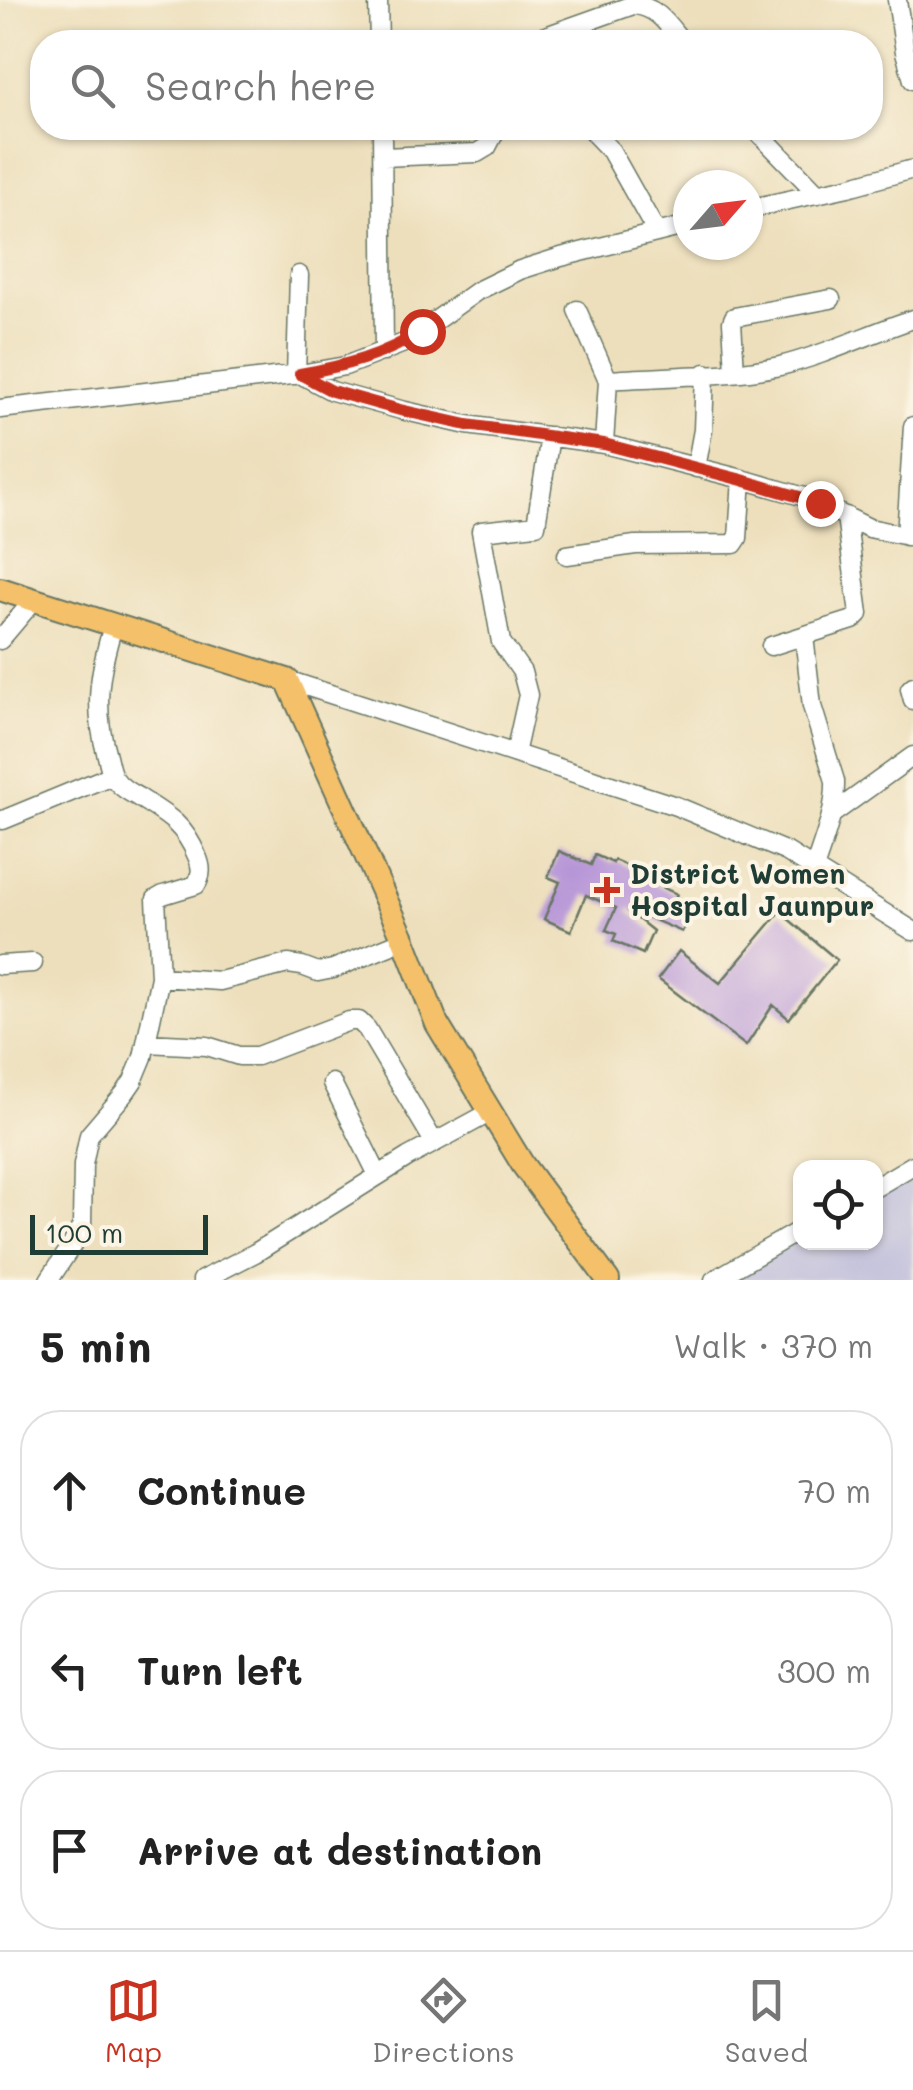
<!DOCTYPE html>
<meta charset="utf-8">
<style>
:root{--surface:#fff;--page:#f2f2f2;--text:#222;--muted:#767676;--line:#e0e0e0;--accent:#c8321e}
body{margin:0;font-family:Mali,sans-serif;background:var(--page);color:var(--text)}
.controls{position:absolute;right:30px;bottom:30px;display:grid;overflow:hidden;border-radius:20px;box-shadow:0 2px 8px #0004}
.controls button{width:90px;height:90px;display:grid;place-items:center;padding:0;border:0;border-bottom:2px solid var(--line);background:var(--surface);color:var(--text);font:50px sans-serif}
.compass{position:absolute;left:673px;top:170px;width:90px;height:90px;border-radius:50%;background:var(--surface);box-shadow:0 2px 8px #0004;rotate:62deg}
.scale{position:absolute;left:30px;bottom:25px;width:178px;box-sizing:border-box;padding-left:10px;border:5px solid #1f3d34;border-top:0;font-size:28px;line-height:35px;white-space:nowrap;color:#1f3d34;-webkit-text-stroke:8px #fcf5e5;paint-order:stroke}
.stop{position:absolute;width:30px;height:30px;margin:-22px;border:8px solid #c8321e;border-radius:50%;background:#fff}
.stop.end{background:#c8321e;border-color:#fff;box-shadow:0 2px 10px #0008}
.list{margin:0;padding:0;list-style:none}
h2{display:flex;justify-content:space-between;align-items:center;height:130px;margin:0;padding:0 40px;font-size:42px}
h2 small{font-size:32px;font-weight:400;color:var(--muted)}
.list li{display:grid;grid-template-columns:65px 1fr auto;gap:30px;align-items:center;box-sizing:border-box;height:160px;margin:0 20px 20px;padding:0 20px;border:2px solid var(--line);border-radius:40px}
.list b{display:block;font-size:38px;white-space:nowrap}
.list em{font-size:32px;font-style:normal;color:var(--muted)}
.icon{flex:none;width:55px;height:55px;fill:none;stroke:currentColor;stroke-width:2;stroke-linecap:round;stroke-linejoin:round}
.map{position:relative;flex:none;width:913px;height:1280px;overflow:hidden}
.search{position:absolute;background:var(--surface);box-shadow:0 2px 8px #0004;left:30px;right:30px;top:30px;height:110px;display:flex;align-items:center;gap:25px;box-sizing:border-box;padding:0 35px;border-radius:40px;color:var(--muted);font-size:38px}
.sheet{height:670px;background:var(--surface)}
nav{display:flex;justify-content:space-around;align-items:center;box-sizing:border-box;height:140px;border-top:2px solid var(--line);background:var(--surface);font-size:28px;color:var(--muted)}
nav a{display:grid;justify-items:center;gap:5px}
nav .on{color:var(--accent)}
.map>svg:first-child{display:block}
</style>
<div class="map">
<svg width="913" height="1280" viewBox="0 0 913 1280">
<rect width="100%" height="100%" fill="#fcf5e5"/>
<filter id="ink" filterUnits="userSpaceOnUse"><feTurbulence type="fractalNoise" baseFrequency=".01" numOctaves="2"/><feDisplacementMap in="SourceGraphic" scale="20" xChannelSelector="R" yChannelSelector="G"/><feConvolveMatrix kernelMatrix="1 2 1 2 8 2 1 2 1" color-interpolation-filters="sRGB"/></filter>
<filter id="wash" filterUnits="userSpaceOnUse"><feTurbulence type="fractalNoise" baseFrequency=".0048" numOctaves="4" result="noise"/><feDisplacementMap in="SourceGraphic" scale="40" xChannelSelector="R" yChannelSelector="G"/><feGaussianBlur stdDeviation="2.25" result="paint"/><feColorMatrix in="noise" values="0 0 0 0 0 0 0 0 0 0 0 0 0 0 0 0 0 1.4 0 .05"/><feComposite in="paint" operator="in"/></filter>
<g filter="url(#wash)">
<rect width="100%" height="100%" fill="#eddfbc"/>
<!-- industrial -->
<path fill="#c2c1dc" d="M 913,1173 L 913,1280 L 728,1280 L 800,1238 L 800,1242 L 876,1242 L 876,1195 Z"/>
<g id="blocks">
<!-- building -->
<path fill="#b694d7" d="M 559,851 L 591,865 L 595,855 L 613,863 L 614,860 L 646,874 L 644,879 L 677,894 L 669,911 L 688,920 L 682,932 L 629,909 L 628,911 L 653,931 L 643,954 L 613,941 L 616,934 L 606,930 L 616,908 L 586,895 L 571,931 L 544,919 L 560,882 L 548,877 Z
M 780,912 L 837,960 L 789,1019 L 773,1005 L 746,1046 L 658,979 L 679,951 L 720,983 Z"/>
</g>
</g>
<g filter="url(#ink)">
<use href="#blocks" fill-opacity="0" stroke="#677664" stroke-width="2.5"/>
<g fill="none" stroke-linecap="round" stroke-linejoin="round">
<defs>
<path id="minor" d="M 378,0 L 379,42
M 897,0 L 905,52 L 913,80
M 529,42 L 633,5 C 657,6 668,25 682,42
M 382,128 L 384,352
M 589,128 L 611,151 L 657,233
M 754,128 L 818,194
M 383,157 L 477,153 L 487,147 L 497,128
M 748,209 L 848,187 L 913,169
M 577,310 L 608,380 L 604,444
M 735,371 L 732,322 L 734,317 L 831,299
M 300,374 L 332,391 L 401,410 L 467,425 L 604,444 L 742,479 L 808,498 L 869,528 L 913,537
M 296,375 L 299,275
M 608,380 C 661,376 728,377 780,366 C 826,355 868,334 913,319
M 0,409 L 300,374 L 345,366 L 404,343 L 477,291 L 520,270 L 561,257 L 688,225
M 696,468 L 703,430 L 705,373
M 906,536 L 913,426
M 567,555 L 635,545 L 734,544 L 738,538 L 742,479
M 804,636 L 812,706 L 835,781 C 836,811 823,841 814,869
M 0,640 L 33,601
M 771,646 L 853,620 L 859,614 L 846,516
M 287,680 L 676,806 L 787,852 L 913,931
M 913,686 L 910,689 L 913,700
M 515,754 L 528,695 L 522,672 L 501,642 L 481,531 L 536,525 L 550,436
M 831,815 L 913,756
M 3,820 L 112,775
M 0,965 L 33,963
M 160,977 L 220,981 L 288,964 L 302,966 L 318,972 L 333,969 L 404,940
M 146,1043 L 207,1046 L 239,1056 L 257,1056 L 349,1021 L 359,1021 L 367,1029 L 434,1142
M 332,1083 L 378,1175
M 876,1187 L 913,1165
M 49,1280 L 72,1245 L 82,1225 L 83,1165 L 89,1135 L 124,1094 L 133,1081 L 143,1057 L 160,977 L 156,899 L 163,895 L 196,885 C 202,875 202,867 197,856 C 184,824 167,815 138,797 C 129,792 120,787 114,778 C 110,772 109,763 107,756 C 93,708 99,672 113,626
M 202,1280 L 255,1253 L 408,1157 L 491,1112
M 714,1280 L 800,1230"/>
<path id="major" d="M 0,589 L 287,680 L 404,940 L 437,1024 L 523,1165 L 608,1280"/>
</defs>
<!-- minor casing -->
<use href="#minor" stroke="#677664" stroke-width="21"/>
<!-- major casing -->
<use href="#major" stroke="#677664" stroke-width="26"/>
<!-- minor -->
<use href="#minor" stroke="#fff" stroke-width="18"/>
<!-- major -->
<use href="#major" stroke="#f4c16a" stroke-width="22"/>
</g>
</g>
<g fill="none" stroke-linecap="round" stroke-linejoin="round" filter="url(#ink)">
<!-- route -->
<path stroke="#c8321e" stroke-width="12" d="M 422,331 C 384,356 344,366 300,374 L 332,391 L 400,410 L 467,425 L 604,444 L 742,480 L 820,503"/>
</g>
<!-- markers -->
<path fill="#c8321e" stroke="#fcf5e5" stroke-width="4" d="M602 875h10v10h10v10h-10v10h-10v-10h-10v-10h10z"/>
<g text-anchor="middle" stroke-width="8" stroke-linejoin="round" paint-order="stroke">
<!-- poi labels -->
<g font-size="28" font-weight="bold" fill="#1f3d34" stroke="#fcf5e5" text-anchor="start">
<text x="630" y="884">District Women<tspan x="630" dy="32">Hospital Jaunpur</tspan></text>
</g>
</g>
</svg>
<div class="controls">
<button><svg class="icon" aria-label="locate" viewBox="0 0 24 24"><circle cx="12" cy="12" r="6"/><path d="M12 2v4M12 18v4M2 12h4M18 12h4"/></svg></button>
</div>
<svg class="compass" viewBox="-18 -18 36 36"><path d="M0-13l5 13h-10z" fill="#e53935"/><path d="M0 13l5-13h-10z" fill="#767676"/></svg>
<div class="scale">100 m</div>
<div class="stop" style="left:422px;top:331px"></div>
<div class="stop end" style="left:820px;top:503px"></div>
<div class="search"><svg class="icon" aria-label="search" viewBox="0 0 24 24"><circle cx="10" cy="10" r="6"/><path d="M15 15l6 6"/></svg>Search here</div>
</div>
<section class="sheet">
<h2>5 min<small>Walk · 370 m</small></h2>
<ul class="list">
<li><svg class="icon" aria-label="ahead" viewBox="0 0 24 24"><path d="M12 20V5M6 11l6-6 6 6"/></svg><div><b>Continue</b></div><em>70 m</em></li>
<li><svg class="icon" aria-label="left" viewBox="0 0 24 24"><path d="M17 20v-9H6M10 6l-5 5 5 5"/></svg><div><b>Turn left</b></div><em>300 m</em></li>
<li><svg class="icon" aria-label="arrive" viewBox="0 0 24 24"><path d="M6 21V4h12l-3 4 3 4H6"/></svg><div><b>Arrive at destination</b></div></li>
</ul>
</section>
<nav>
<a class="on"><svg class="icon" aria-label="map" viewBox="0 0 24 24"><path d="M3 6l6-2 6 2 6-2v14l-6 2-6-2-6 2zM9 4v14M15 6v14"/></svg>Map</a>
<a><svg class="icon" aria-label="directions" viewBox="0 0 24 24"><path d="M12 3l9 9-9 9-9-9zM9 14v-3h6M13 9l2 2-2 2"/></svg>Directions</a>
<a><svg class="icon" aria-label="saved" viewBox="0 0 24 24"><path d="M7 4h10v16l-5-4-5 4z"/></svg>Saved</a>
</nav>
